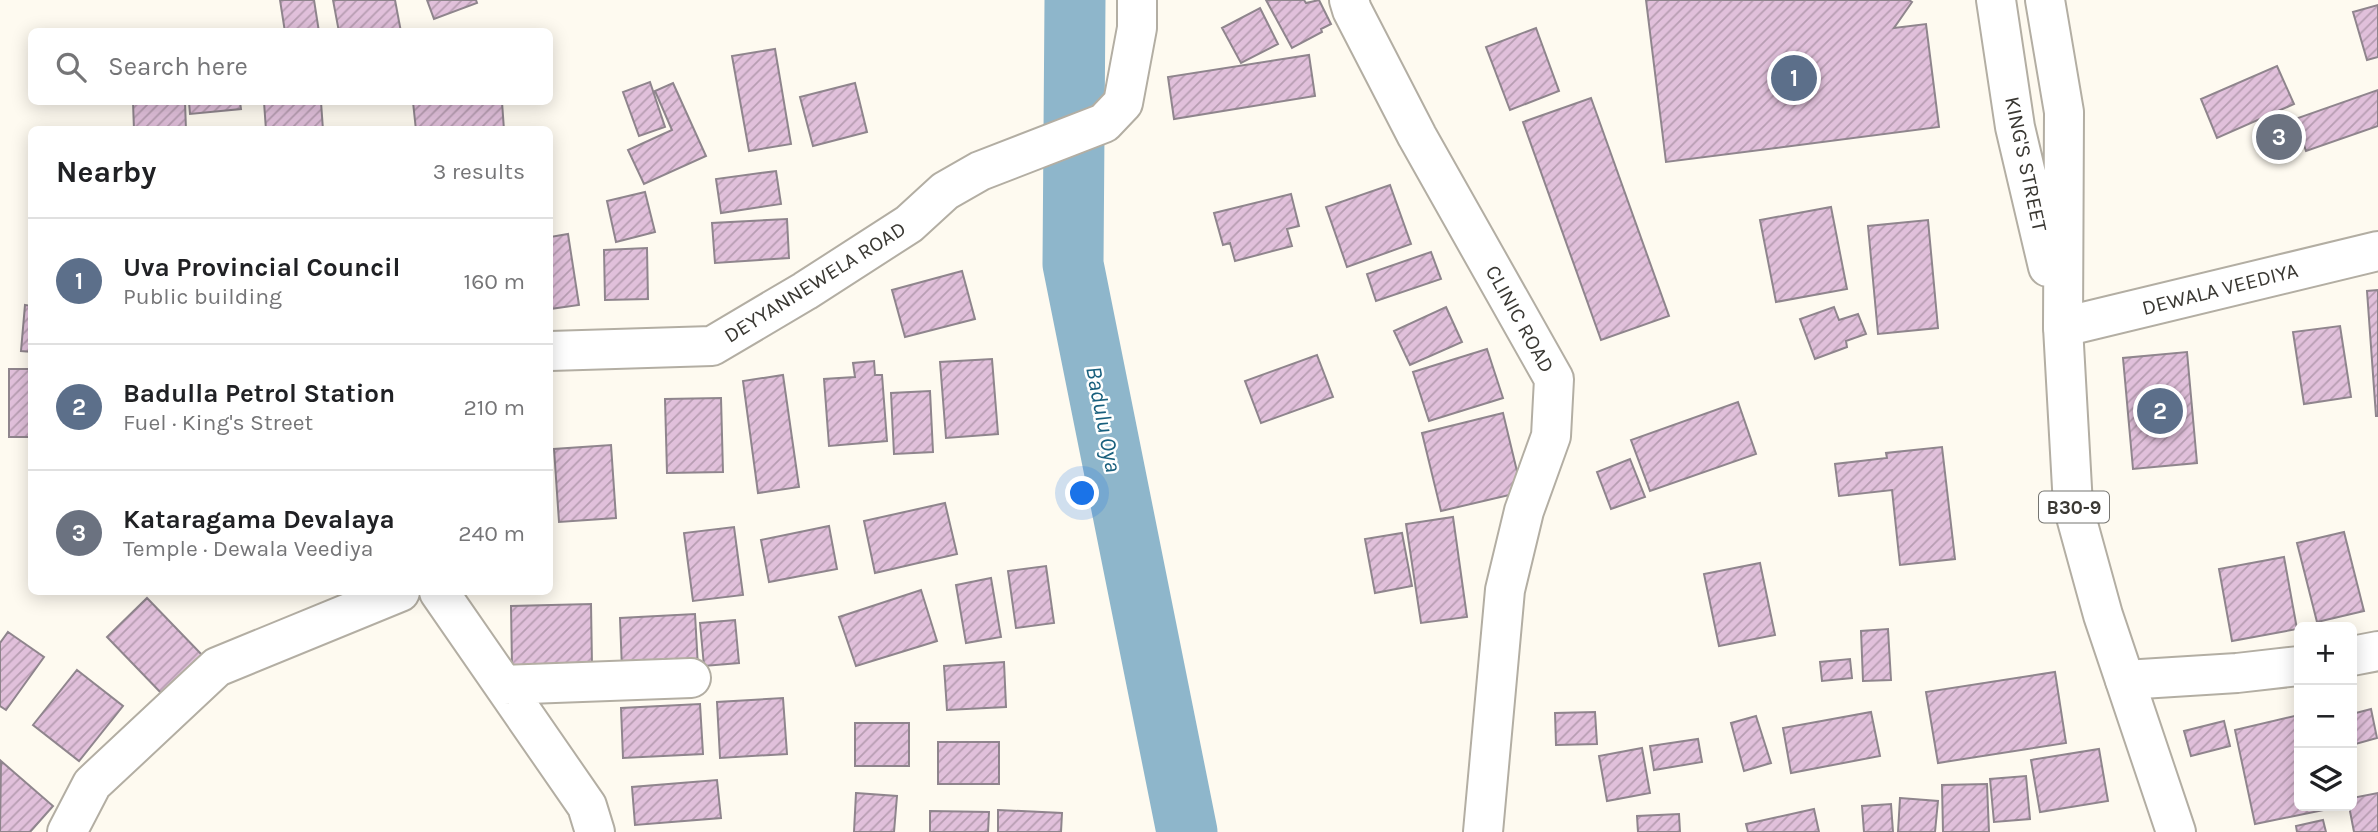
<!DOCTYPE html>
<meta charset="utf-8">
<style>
:root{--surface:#fff;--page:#f2f2f2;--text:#202124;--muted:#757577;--line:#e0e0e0;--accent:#3e7f6f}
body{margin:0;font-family:Karla,sans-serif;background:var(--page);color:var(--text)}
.controls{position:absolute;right:21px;bottom:21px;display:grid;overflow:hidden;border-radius:10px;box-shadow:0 4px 18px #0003}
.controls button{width:63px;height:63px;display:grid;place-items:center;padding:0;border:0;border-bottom:2px solid var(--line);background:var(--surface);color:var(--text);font:35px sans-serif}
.you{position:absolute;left:1083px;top:494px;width:24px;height:24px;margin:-18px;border:5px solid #fff;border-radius:50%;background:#1a73e8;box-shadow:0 0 0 10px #1a73e833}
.badge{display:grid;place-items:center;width:46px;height:46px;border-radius:50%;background:var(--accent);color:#fff;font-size:23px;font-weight:700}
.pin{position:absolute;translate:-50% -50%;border:4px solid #fff;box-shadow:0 2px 7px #0006}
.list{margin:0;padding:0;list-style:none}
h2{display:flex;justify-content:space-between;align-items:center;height:91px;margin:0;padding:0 28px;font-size:30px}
h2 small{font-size:23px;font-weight:400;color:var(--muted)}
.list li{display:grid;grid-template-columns:46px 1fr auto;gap:21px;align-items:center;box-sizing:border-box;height:126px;padding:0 28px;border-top:2px solid var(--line)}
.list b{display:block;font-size:26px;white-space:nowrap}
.list p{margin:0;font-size:23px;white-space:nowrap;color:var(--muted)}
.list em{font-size:23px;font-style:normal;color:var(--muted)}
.icon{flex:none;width:38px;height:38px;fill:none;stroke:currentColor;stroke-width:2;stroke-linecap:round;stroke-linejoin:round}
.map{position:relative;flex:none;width:2378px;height:832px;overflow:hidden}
.search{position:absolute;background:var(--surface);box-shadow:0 4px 18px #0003;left:28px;top:28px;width:525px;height:77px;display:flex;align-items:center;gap:18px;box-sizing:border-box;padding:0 24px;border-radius:10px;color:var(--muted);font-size:26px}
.panel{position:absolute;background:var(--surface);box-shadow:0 4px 18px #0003;left:28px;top:126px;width:525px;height:469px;border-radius:10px}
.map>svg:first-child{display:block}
</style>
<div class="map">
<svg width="2378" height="832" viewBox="0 0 2378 832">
<defs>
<pattern id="building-hatch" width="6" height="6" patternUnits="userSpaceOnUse" patternTransform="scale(1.75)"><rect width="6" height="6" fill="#e1c0db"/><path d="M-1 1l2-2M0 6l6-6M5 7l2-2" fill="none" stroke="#b79db2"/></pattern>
</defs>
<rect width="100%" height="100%" fill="#fefaf0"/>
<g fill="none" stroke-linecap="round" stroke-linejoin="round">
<!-- river -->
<path stroke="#8eb6cb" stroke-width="61" d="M 1075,0 L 1073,264 L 1187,832"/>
</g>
<!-- building -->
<path fill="url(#building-hatch)" stroke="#8f858d" stroke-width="2" d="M 280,0 L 314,0 L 319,32 L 285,32 Z
M 333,0 L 395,0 L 401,32 L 339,32 Z
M 427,0 L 476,0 L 477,3 L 434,19 Z
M 1266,0 L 1304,0 L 1306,3 L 1319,0 L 1331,24 L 1321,29 L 1322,32 L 1292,48 Z
M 1646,0 L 1909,0 L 1912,2 L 1894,28 L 1926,24 L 1939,127 L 1666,162 Z
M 2378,5 L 2378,57 L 2367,60 L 2353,12 Z
M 1260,8 L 1278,44 L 1241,63 L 1222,28 Z
M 1536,28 L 1559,91 L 1510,110 L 1486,47 Z
M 775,49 L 791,144 L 749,151 L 732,56 Z
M 1309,55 L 1315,96 L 1174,119 L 1168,77 Z
M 2277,66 L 2294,104 L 2217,138 L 2201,99 Z
M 650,82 L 665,127 L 639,136 L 623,92 Z
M 673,83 L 706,156 L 644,184 L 628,150 L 672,130 L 655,91 Z
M 855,83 L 867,132 L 813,146 L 800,97 Z
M 2378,90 L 2378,126 L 2306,151 L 2295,119 Z
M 1591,98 L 1669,316 L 1601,340 L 1523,122 Z
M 133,102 L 185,102 L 186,130 L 134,130 Z
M 189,102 L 240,102 L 241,109 L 190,114 Z
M 264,102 L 321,102 L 323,130 L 266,130 Z
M 413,102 L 502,102 L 504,130 L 416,130 Z
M 776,171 L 781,204 L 721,213 L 716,179 Z
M 1390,185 L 1411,244 L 1347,267 L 1326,207 Z
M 645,192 L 655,232 L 616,242 L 607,201 Z
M 1291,194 L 1299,226 L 1287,229 L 1292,246 L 1235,261 L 1230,243 L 1223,245 L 1214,213 Z
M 1831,207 L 1847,289 L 1776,302 L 1760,220 Z
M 787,219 L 789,258 L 715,263 L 712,223 Z
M 1928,220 L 1938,328 L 1878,334 L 1868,226 Z
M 568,234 L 579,305 L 550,309 L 550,237 Z
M 647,248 L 648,299 L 605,300 L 604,250 Z
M 1431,252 L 1441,279 L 1376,301 L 1367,274 Z
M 962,271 L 975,319 L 905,337 L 892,290 Z
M 2378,290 L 2378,416 L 2376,416 L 2367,291 Z
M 25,305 L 32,306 L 32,352 L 21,351 Z
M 1446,307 L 1462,342 L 1410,365 L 1394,331 Z
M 1834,307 L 1839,320 L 1858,314 L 1866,334 L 1846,341 L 1847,347 L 1815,359 L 1800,319 Z
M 2340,326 L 2351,397 L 2304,404 L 2293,332 Z
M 1487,349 L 1503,398 L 1429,421 L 1413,372 Z
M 2187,352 L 2197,463 L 2133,469 L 2123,358 Z
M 1317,355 L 1333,397 L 1261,423 L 1245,381 Z
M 992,359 L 998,434 L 946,438 L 940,362 Z
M 874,361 L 875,375 L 882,375 L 887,441 L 829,446 L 824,379 L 855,377 L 853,363 Z
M 9,369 L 32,369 L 32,437 L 9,437 Z
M 783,375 L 799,487 L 758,493 L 743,381 Z
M 930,391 L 933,452 L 894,454 L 891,393 Z
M 721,398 L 723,472 L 667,473 L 665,399 Z
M 1738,402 L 1756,454 L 1650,491 L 1631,440 Z
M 1503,413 L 1522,492 L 1441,511 L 1422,433 Z
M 611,445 L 616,518 L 559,522 L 554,449 Z
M 1942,447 L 1955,559 L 1900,565 L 1892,490 L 1839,496 L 1835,464 L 1887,458 L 1886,453 Z
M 1630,459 L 1645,497 L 1611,509 L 1597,472 Z
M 945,503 L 957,554 L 875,573 L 864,521 Z
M 1453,517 L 1467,617 L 1421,623 L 1406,524 Z
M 829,526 L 837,569 L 769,582 L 761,540 Z
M 734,527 L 743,595 L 693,601 L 684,533 Z
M 2344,532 L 2364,611 L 2317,622 L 2297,543 Z
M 1402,533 L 1412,586 L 1375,593 L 1365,539 Z
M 2284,557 L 2297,629 L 2232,641 L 2219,569 Z
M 1760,563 L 1775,635 L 1719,646 L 1704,574 Z
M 1046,566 L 1054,623 L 1016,628 L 1008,571 Z
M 991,578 L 1001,637 L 966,643 L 956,585 Z
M 921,590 L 937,641 L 856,666 L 839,617 Z
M 147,598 L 204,657 L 164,696 L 107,637 Z
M 591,604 L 592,666 L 512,667 L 511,606 Z
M 695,614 L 698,667 L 622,670 L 620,618 Z
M 735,620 L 739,663 L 704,666 L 700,623 Z
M 1888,629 L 1891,680 L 1863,681 L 1861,631 Z
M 8,632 L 44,657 L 6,710 L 0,706 L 0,643 Z
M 1850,659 L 1852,678 L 1822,681 L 1820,662 Z
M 1004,662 L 1006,707 L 947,710 L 944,666 Z
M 77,670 L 123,706 L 79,761 L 33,725 Z
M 2055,672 L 2066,743 L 1938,763 L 1926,692 Z
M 783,698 L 787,754 L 720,758 L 717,702 Z
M 700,704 L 703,754 L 623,758 L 621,708 Z
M 2371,709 L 2377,738 L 2352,745 L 2352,714 Z
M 1595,712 L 1597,744 L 1556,745 L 1555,713 Z
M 1871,712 L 1880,756 L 1791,773 L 1783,728 Z
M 2299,715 L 2299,806 L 2343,806 L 2255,824 L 2235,730 Z
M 1756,716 L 1771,763 L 1744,771 L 1731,723 Z
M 2224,721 L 2230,746 L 2191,756 L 2184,731 Z
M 855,723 L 909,723 L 909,766 L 855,766 Z
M 1698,739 L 1702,762 L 1654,770 L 1650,746 Z
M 938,742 L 999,742 L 999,784 L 938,784 Z
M 1642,748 L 1650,793 L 1607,801 L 1599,756 Z
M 2099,749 L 2108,801 L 2040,812 L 2031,760 Z
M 1,761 L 53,806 L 30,832 L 0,832 Z
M 2026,776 L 2030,819 L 1994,822 L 1990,779 Z
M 717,780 L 721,818 L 635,825 L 632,787 Z
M 1987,784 L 1989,832 L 1943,832 L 1942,785 Z
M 856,793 L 897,796 L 894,832 L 854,832 Z
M 2378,793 L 2378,832 L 2354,832 L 2349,806 L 2352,806 L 2352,798 Z
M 1900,798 L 1938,801 L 1935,832 L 1898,832 Z
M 1891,804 L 1893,832 L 1864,832 L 1862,806 Z
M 1814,809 L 1819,832 L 1748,832 L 1746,824 Z
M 998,810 L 1062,813 L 1061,832 L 998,832 Z
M 930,811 L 989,812 L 988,832 L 930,832 Z
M 1679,814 L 1680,832 L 1638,832 L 1637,816 Z
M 2323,820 L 2326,832 L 2297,832 L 2296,826 Z"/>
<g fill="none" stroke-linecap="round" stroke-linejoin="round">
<defs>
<path id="minor" d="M 1349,0 L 1352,10 L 1417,136 L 1554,379 L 1551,436 L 1524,511 L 1505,590 L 1483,832
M 2063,327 L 2378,251
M 550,351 L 712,346 L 805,291 L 909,224 L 945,191 L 980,171 L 1104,123 L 1123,103 L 1137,28 L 1137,0
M 439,592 L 587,806 L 595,832
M 2352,656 L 2378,651
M 2125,680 L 2237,673 L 2299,666
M 504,685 L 691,678
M 67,832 L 92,784 L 217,667 L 400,592"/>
<path id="major" d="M 1996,0 L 2015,127 L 2048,267
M 2045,0 L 2064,112 L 2063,327 L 2073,506 L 2103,615 L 2176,832"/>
</defs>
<!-- minor casing -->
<use href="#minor" stroke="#b3aea3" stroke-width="42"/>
<!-- major casing -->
<use href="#major" stroke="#b3aea3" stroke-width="42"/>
<!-- minor -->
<use href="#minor" stroke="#fff" stroke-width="38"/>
<!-- major -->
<use href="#major" stroke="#fff" stroke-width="38"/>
</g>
<g text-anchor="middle" stroke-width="5" stroke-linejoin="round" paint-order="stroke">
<!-- shield labels -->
<rect fill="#fff" stroke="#757470" stroke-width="2" x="2039" y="491.5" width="70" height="31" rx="5"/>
<g font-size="19" font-weight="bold" fill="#3a3833">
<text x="2074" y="514">B30-9</text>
</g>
<!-- street labels -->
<g font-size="21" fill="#3a3833" stroke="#fff">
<text transform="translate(2026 164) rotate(78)" y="7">KING'S STREET</text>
<text transform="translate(815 282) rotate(-32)" y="7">DEYYANNEWELA ROAD</text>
<text transform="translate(2220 289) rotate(-14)" y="7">DEWALA VEEDIYA</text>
<text transform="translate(1520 319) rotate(61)" y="7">CLINIC ROAD</text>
</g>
<!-- water labels -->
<g font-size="23" font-style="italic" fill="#185f7d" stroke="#fff">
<text transform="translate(1104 419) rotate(79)" y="8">Badulu Oya</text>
</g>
</g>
</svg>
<div class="controls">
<button>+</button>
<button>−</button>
<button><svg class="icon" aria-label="layers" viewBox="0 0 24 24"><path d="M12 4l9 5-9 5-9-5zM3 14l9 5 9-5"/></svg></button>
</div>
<div class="you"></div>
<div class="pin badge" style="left:1794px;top:78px;background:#5c6f8a">1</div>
<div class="pin badge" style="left:2160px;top:411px;background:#5c6f8a">2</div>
<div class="pin badge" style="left:2279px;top:137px;background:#6b7280">3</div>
<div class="search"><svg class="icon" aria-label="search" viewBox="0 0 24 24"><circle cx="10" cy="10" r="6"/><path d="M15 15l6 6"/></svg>Search here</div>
<section class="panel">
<h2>Nearby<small>3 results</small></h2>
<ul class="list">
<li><span class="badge" style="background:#5c6f8a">1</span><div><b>Uva Provincial Council</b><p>Public building</p></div><em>160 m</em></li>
<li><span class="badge" style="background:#5c6f8a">2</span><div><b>Badulla Petrol Station</b><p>Fuel · King's Street</p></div><em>210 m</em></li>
<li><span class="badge" style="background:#6b7280">3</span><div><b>Kataragama Devalaya</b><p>Temple · Dewala Veediya</p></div><em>240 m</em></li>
</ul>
</section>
</div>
